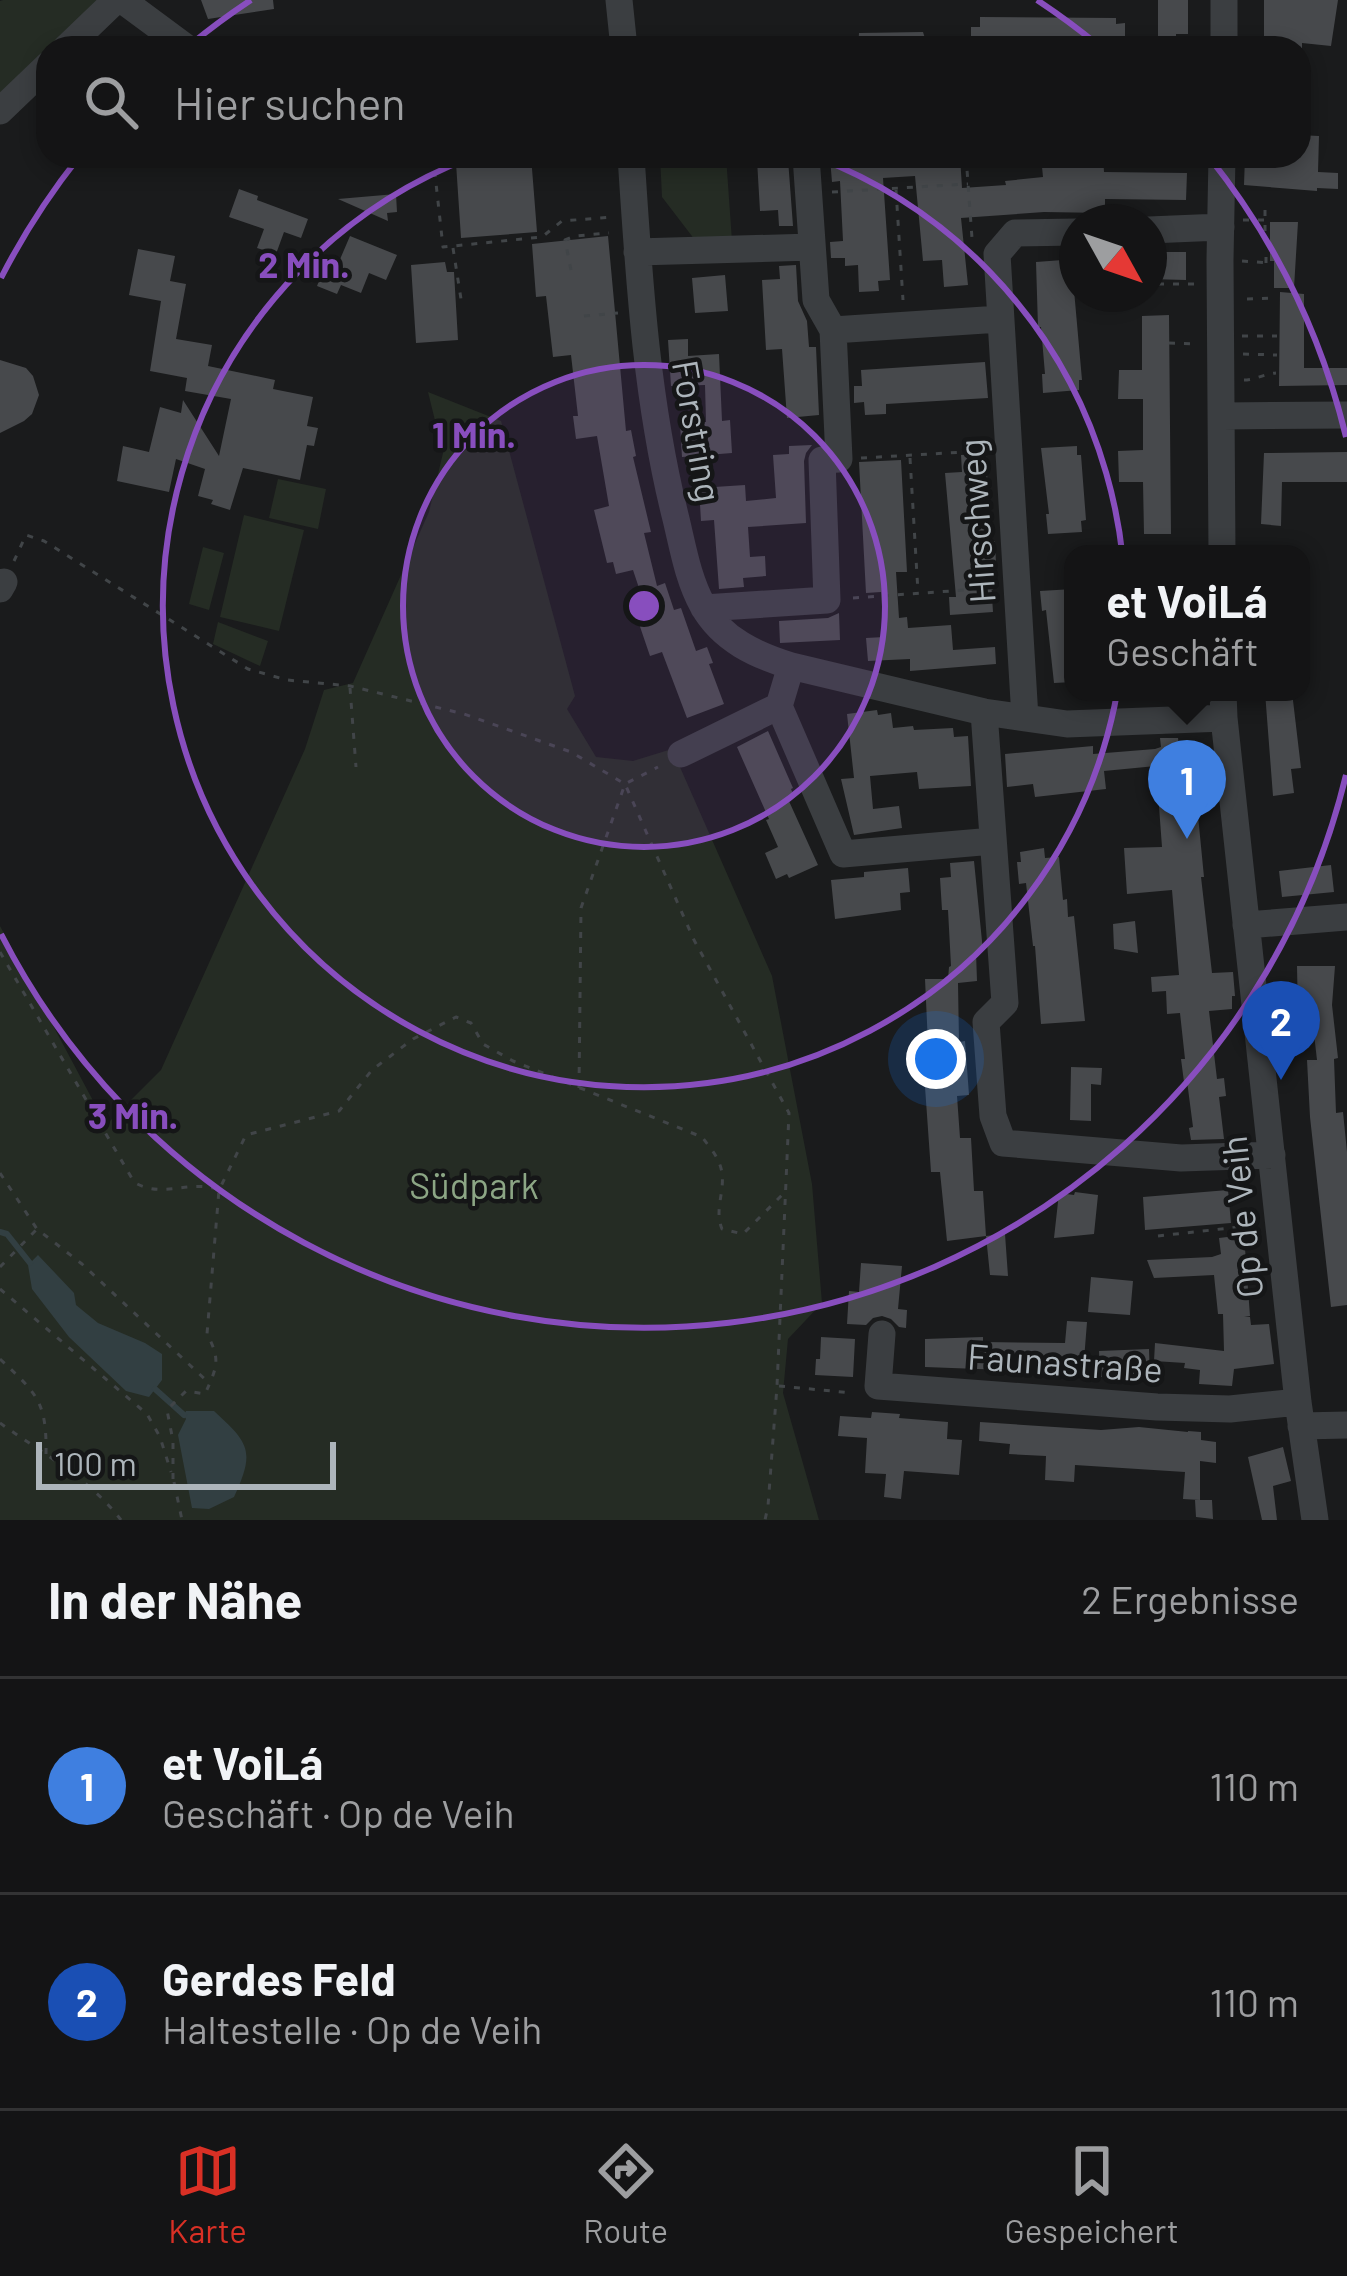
<!DOCTYPE html>
<html lang="de">
<meta charset="utf-8">
<style>
:root{--surface:#141415;--page:#1d1d1e;--text:#f1f3f6;--muted:#9d9ea0;--line:#333334;--accent:#d93025}
body{margin:0;font-family:Barlow,sans-serif;background:var(--page);color:var(--text)}
.compass{position:absolute;left:1059px;top:204px;width:108px;height:108px;border-radius:50%;background:var(--surface);box-shadow:0 6px 18px #0003;rotate:130deg}
.scale{position:absolute;left:36px;bottom:30px;width:300px;box-sizing:border-box;padding-left:12px;border:6px solid #adb5bb;border-top:0;font-size:33px;line-height:42px;white-space:nowrap;color:#adb5bb;-webkit-text-stroke:9px #151617;paint-order:stroke}
.you{position:absolute;left:936px;top:1059px;width:42px;height:42px;margin:-30px;border:9px solid #fff;border-radius:50%;background:#1a73e8;box-shadow:0 0 0 18px #1a73e833}
.badge{display:grid;place-items:center;width:78px;height:78px;border-radius:50%;background:var(--accent);color:#fff;font-size:39px;font-weight:700}
.pin{position:absolute;translate:-50% -99px;filter:drop-shadow(0 3px 6px #0008)}
.pin::after{content:'';position:absolute;top:63px;width:42px;height:36px;background:inherit;clip-path:polygon(0 0,100% 0,50% 100%)}
.popup{position:absolute;left:1064px;top:545px;width:246px;height:156px;box-sizing:border-box;display:grid;place-content:center;border-radius:24px;background:var(--surface);filter:drop-shadow(0 3px 9px #0005);font-size:39px;white-space:nowrap;color:var(--muted)}
.popup b{font-size:45px;color:var(--text)}
.popup::after{content:'';position:absolute;left:50%;top:100%;margin-left:-24px;border:24px solid transparent;border-top-color:var(--surface)}
.list{margin:0;padding:0;list-style:none}
h2{display:flex;justify-content:space-between;align-items:center;height:156px;margin:0;padding:0 48px;font-size:51px}
h2 small{font-size:39px;font-weight:400;color:var(--muted)}
.list li{display:grid;grid-template-columns:78px 1fr auto;gap:36px;align-items:center;box-sizing:border-box;height:216px;padding:0 48px;border-top:3px solid var(--line)}
.list b{display:block;font-size:45px;white-space:nowrap}
.list p{margin:0;font-size:39px;white-space:nowrap;color:var(--muted)}
.list em{font-size:39px;font-style:normal;color:var(--muted)}
.icon{flex:none;width:66px;height:66px;fill:none;stroke:currentColor;stroke-width:2;stroke-linecap:round;stroke-linejoin:round}
.map{position:relative;flex:none;width:1347px;height:1520px;overflow:hidden}
.search{position:absolute;background:var(--surface);box-shadow:0 6px 18px #0003;left:36px;right:36px;top:36px;height:132px;display:flex;align-items:center;gap:30px;box-sizing:border-box;padding:0 42px;border-radius:36px;color:var(--muted);font-size:45px}
.sheet{height:588px;background:var(--surface)}
nav{display:flex;justify-content:space-around;align-items:center;box-sizing:border-box;height:168px;border-top:3px solid var(--line);background:var(--surface);font-size:33px;color:var(--muted)}
nav a{display:grid;justify-items:center;gap:6px}
nav .on{color:var(--accent)}
.map>svg:first-child{display:block}
</style>
<div class="map">
<svg width="1347" height="1520" viewBox="0 0 1347 1520">
<rect width="100%" height="100%" fill="#1a1b1c"/>
<!-- green -->
<path fill="#252c24" d="M 3,0 L 104,0 L 56,48 L 48,48 L 48,55 L 0,103 L 0,1 Z
M 660,156 L 726,156 L 732,241 L 698,244 L 662,197 Z
M 428,392 L 501,421 L 575,696 L 567,709 L 596,757 L 633,761 L 672,749 L 772,976 L 812,1184 L 822,1303 L 788,1339 L 783,1393 L 819,1520 L 0,1520 L 0,926 L 106,1125 L 161,1070 L 305,749 L 324,690 L 353,683 L 429,512 L 443,453 Z
M 278,479 L 326,489 L 318,529 L 269,518 Z
M 244,515 L 304,530 L 279,631 L 220,617 Z
M 203,547 L 224,553 L 209,610 L 189,604 Z
M 218,622 L 268,641 L 260,666 L 213,644 Z"/>
<!-- water -->
<path fill="#323f42" d="M 38,1255 L 74,1293 L 76,1305 L 98,1323 L 145,1343 L 162,1354 L 162,1380 L 149,1397 L 126,1391 L 69,1337 L 32,1289 L 28,1265 Z
M 186,1411 L 214,1411 C 250,1444 255,1451 234,1497 L 209,1509 L 192,1508 L 178,1435 L 186,1419 L 184,1415 Z"/>
<g fill="none" stroke-linecap="round" stroke-linejoin="round">
<!-- stream -->
<path stroke="#323f42" stroke-width="6" d="M 0,1232 L 7,1234 L 30,1263
M 155,1389 L 184,1415"/>
</g>
<!-- building -->
<path fill="#47494c" d="M 201,0 L 273,0 L 274,9 L 208,19 Z
M 1158,0 L 1188,0 L 1188,34 L 1176,34 L 1176,48 L 1158,48 Z
M 1264,0 L 1338,0 L 1331,46 L 1302,43 L 1302,48 L 1264,48 Z
M 980,17 L 1116,18 L 1116,24 L 1125,23 L 1125,42 L 1116,42 L 1116,48 L 971,48 L 971,27 L 980,27 Z
M 923,32 L 928,48 L 858,48 L 859,33 Z
M 1299,135 L 1319,136 L 1318,172 L 1338,173 L 1338,189 L 1317,188 L 1317,191 L 1244,185 L 1245,156 L 1299,156 Z
M 496,156 L 531,156 L 537,232 L 461,238 L 456,163 L 496,160 Z
M 848,156 L 960,156 L 962,188 L 1006,185 L 1005,181 L 1043,177 L 1041,157 L 1103,156 L 1104,172 L 1187,173 L 1186,200 L 1105,199 L 1105,213 L 1044,212 L 961,218 L 968,285 L 944,287 L 942,260 L 923,261 L 915,176 L 883,178 L 890,280 L 878,281 L 879,291 L 859,292 L 858,265 L 845,266 L 845,258 L 831,258 L 830,242 L 843,241 L 840,181 L 832,182 L 830,158 Z
M 788,159 L 793,226 L 779,226 L 778,210 L 760,211 L 757,160 Z
M 239,189 L 258,196 L 257,200 L 308,219 L 301,238 L 284,232 L 276,254 L 257,248 L 264,229 L 229,217 Z
M 396,194 L 397,212 L 387,213 L 388,221 L 338,199 Z
M 1270,222 L 1298,222 L 1294,288 L 1274,288 L 1274,261 L 1270,261 Z
M 350,236 L 397,255 L 386,280 L 369,273 L 361,293 L 341,285 L 337,294 L 317,286 L 325,266 L 335,271 Z
M 608,236 L 626,431 L 631,430 L 636,456 L 633,457 L 651,532 L 644,533 L 657,586 L 665,583 L 674,610 L 681,608 L 696,651 L 707,647 L 713,663 L 709,664 L 724,704 L 687,718 L 662,652 L 650,656 L 635,612 L 646,609 L 633,570 L 616,574 L 613,562 L 607,563 L 594,510 L 609,506 L 597,436 L 576,439 L 573,416 L 578,416 L 571,355 L 553,357 L 546,296 L 536,297 L 532,244 Z
M 138,249 L 175,256 L 170,281 L 186,284 L 176,339 L 212,345 L 208,366 L 275,380 L 273,389 L 313,397 L 307,426 L 318,428 L 314,446 L 307,445 L 300,480 L 243,468 L 230,510 L 211,504 L 213,500 L 198,496 L 205,469 L 176,459 L 169,492 L 117,481 L 123,446 L 149,452 L 160,407 L 181,413 L 183,400 L 219,456 L 231,399 L 185,391 L 187,378 L 150,371 L 161,301 L 129,295 Z
M 1149,252 L 1186,252 L 1186,280 L 1149,279 Z
M 1076,259 L 1077,289 L 1074,290 L 1082,380 L 1079,380 L 1079,390 L 1043,393 L 1042,374 L 1045,374 L 1041,327 L 1038,327 L 1036,262 Z
M 445,262 L 447,272 L 454,272 L 458,340 L 416,343 L 411,265 Z
M 796,265 L 798,301 L 807,321 L 809,347 L 816,347 L 819,415 L 787,418 L 782,349 L 766,350 L 762,280 L 780,279 L 779,266 Z
M 725,275 L 728,311 L 695,313 L 692,278 Z
M 1280,292 L 1304,294 L 1304,368 L 1347,368 L 1347,385 L 1279,386 Z
M 1169,315 L 1171,534 L 1144,534 L 1143,482 L 1119,482 L 1118,451 L 1143,450 L 1143,399 L 1118,399 L 1119,370 L 1142,370 L 1142,316 Z
M 688,339 L 688,356 L 719,354 L 722,421 L 730,420 L 732,453 L 682,457 L 680,423 L 706,422 L 705,385 L 671,386 L 668,340 Z
M 0,360 L 26,368 L 33,376 L 39,395 L 32,414 L 24,421 L 0,433 Z
M 985,362 L 988,398 L 886,404 L 886,414 L 865,415 L 864,402 L 854,403 L 854,386 L 862,386 L 861,370 Z
M 812,445 L 806,453 L 804,461 L 806,523 L 748,527 L 750,557 L 765,556 L 766,576 L 743,578 L 744,587 L 719,589 L 714,520 L 701,521 L 699,488 L 745,485 L 746,501 L 776,498 L 773,455 L 789,454 L 789,446 Z
M 1077,446 L 1077,455 L 1081,455 L 1086,520 L 1081,521 L 1082,532 L 1048,534 L 1046,514 L 1049,514 L 1041,448 Z
M 1347,452 L 1347,482 L 1282,482 L 1281,526 L 1261,524 L 1264,453 Z
M 986,454 L 991,541 L 995,541 L 996,564 L 990,565 L 993,612 L 950,615 L 949,597 L 956,597 L 945,473 L 962,472 L 961,455 Z
M 901,460 L 907,572 L 896,572 L 899,618 L 907,617 L 908,628 L 951,625 L 953,650 L 995,647 L 996,664 L 910,671 L 910,659 L 868,661 L 866,638 L 884,637 L 881,592 L 866,593 L 859,462 Z
M 1073,589 L 1073,682 L 1054,683 L 1046,610 L 1042,611 L 1040,591 Z
M 839,613 L 840,640 L 780,643 L 779,621 L 828,618 Z
M 1265,692 L 1292,692 L 1301,768 L 1291,769 L 1294,793 L 1273,796 Z
M 877,710 L 878,715 L 891,713 L 893,728 L 913,726 L 914,730 L 953,728 L 954,737 L 968,736 L 971,786 L 919,789 L 917,772 L 870,776 L 873,809 L 899,806 L 902,828 L 854,835 L 841,779 L 854,778 L 847,714 Z
M 768,731 L 793,788 L 791,789 L 794,796 L 788,799 L 818,865 L 789,878 L 787,874 L 776,879 L 765,853 L 778,847 L 766,820 L 769,819 L 737,747 Z
M 1160,738 L 1178,738 L 1179,745 L 1191,744 L 1204,877 L 1201,877 L 1212,973 L 1233,972 L 1235,996 L 1232,996 L 1232,1009 L 1209,1011 L 1217,1079 L 1224,1078 L 1226,1096 L 1219,1097 L 1224,1139 L 1191,1140 L 1189,1128 L 1193,1127 L 1187,1081 L 1184,1082 L 1181,1059 L 1185,1059 L 1180,1013 L 1167,1014 L 1166,991 L 1152,992 L 1151,977 L 1179,975 L 1172,890 L 1127,894 L 1124,848 L 1162,847 L 1156,766 L 1104,771 L 1106,789 L 1035,797 L 1033,784 L 1007,787 L 1005,754 L 1093,746 L 1093,754 L 1155,749 L 1161,747 Z
M 1044,848 L 1045,858 L 1059,857 L 1063,900 L 1067,899 L 1068,917 L 1074,916 L 1085,1021 L 1041,1024 L 1035,946 L 1033,946 L 1026,883 L 1019,884 L 1017,862 L 1021,862 L 1020,852 Z
M 974,861 L 983,951 L 976,952 L 977,981 L 958,983 L 959,1042 L 965,1041 L 969,1095 L 957,1096 L 960,1138 L 971,1138 L 974,1191 L 983,1191 L 986,1236 L 947,1241 L 940,1172 L 931,1172 L 922,1044 L 928,1044 L 925,979 L 948,979 L 949,967 L 951,966 L 948,910 L 942,910 L 940,878 L 951,877 L 950,863 Z
M 1331,865 L 1334,892 L 1282,897 L 1279,871 Z
M 908,868 L 910,892 L 900,893 L 901,910 L 835,919 L 831,880 L 864,877 L 864,872 Z
M 1135,921 L 1138,953 L 1114,949 L 1113,924 Z
M 1297,966 L 1335,966 L 1332,1005 L 1338,1058 L 1334,1059 L 1336,1113 L 1343,1112 L 1347,1152 L 1347,1305 L 1331,1307 L 1310,1117 L 1307,1060 L 1317,1060 L 1312,1017 L 1298,1018 Z
M 1071,1067 L 1102,1068 L 1101,1085 L 1091,1084 L 1091,1121 L 1070,1120 Z
M 1228,1190 L 1231,1223 L 1145,1230 L 1143,1197 Z
M 1075,1192 L 1098,1195 L 1094,1234 L 1054,1238 L 1059,1193 L 1074,1195 Z
M 1005,1234 L 1008,1276 L 990,1275 L 986,1236 Z
M 1244,1235 L 1250,1316 L 1244,1316 L 1250,1317 L 1251,1325 L 1269,1324 L 1274,1364 L 1234,1369 L 1232,1386 L 1199,1384 L 1200,1370 L 1184,1368 L 1185,1363 L 1154,1361 L 1155,1343 L 1224,1351 L 1223,1314 L 1218,1314 L 1214,1275 L 1154,1278 L 1147,1260 L 1212,1257 L 1221,1254 L 1219,1238 Z
M 861,1263 L 902,1266 L 898,1309 L 907,1310 L 906,1328 L 899,1327 L 891,1319 L 882,1316 L 873,1318 L 866,1325 L 847,1324 L 849,1291 L 859,1292 Z
M 1091,1277 L 1133,1281 L 1130,1315 L 1088,1312 Z
M 1067,1321 L 1087,1322 L 1084,1360 L 1057,1358 L 1057,1372 L 925,1367 L 925,1339 L 983,1337 L 983,1342 L 1065,1343 Z
M 821,1337 L 855,1339 L 853,1377 L 815,1375 L 816,1359 L 820,1359 Z
M 1149,1349 L 1150,1378 L 1100,1377 L 1099,1351 Z
M 872,1412 L 900,1414 L 899,1418 L 948,1422 L 947,1439 L 962,1440 L 959,1475 L 904,1471 L 901,1499 L 884,1497 L 886,1474 L 865,1473 L 867,1438 L 838,1436 L 840,1416 L 871,1418 Z
M 980,1422 L 1101,1430 L 1139,1427 L 1188,1432 L 1187,1438 L 1188,1431 L 1201,1432 L 1201,1440 L 1216,1442 L 1216,1463 L 1200,1461 L 1200,1500 L 1212,1500 L 1213,1519 L 1196,1517 L 1195,1500 L 1200,1500 L 1183,1499 L 1185,1472 L 1075,1465 L 1074,1482 L 1045,1480 L 1046,1456 L 1009,1454 L 1010,1444 L 979,1441 Z
M 1283,1447 L 1291,1481 L 1273,1486 L 1277,1520 L 1262,1520 L 1248,1457 Z"/>
<g fill="none" stroke-linecap="round" stroke-linejoin="round">
<!-- path -->
<path stroke="#414548" stroke-width="3" stroke-dasharray="6 9" stroke-linecap="butt" d="M 433,156 L 443,247 L 542,237 L 562,221 L 613,217
M 966,156 L 972,238 L 977,241
M 896,190 L 903,300
M 832,192 L 968,184
M 1265,210 L 1265,232
M 1243,220 L 1265,220
M 453,248 L 461,299
M 1242,261 L 1270,263
M 1266,263 L 1266,248
M 571,270 L 565,240 L 575,236 L 609,233
M 1158,284 L 1199,284
M 1247,299 L 1275,298
M 584,316 L 618,313
M 1242,336 L 1277,336
M 1169,343 L 1197,344
M 1243,354 L 1277,355
M 1244,380 C 1255,380 1264,374 1276,373
M 861,458 L 983,451
M 910,458 L 918,592
M 14,561 L 26,535 L 44,541 L 248,669 L 287,680 L 350,686 L 464,714 L 571,752 L 625,784 L 694,940 L 789,1113 L 777,1386 L 768,1506 L 765,1520
M 853,598 L 993,588
M 350,688 L 356,767
M 0,952 L 134,1182 C 160,1199 189,1180 217,1189
M 579,1088 L 581,908 L 625,784 L 658,767
M 0,1173 L 37,1229 L 82,1264 L 209,1383
M 1158,1236 L 1257,1225
M 0,1267 L 36,1230
M 0,1289 L 147,1414 L 160,1437 L 171,1472
M 0,1359 C 37,1394 47,1401 46,1455
M 779,1386 L 853,1393
M 0,1423 C 42,1453 90,1479 121,1520
M 173,1479 L 173,1441 L 167,1410 L 186,1391 L 205,1394 C 217,1367 221,1360 207,1334 L 219,1190 L 246,1135 L 339,1111 L 372,1070 L 413,1039 L 456,1017 L 471,1023 L 483,1044 L 513,1061 L 702,1137 C 708,1145 717,1155 720,1165 C 728,1187 713,1208 722,1229 L 743,1234 L 784,1193
M 174,1482 L 182,1520"/>
<!-- minor -->
<path stroke="#3b3e41" stroke-width="27" d="M 122,0 L 187,48
M 619,0 L 624,48
M 66,48 L 116,0
M 1224,48 L 1224,0
M 0,111 L 48,65
M 631,156 C 639,278 646,400 676,519 C 683,548 688,579 703,606 C 722,640 756,655 791,666 L 984,712 L 1067,724 L 1224,718
M 1149,230 L 1221,227
M 637,252 L 812,247
M 833,330 L 1000,319
M 1222,416 L 1347,415
M 1222,554 L 1220,260 L 1222,156
M 0,589 L 4,582
M 704,608 L 827,600 L 822,460 L 839,459 L 833,330 L 816,300 L 806,156
M 791,666 L 779,706 L 843,854 L 993,841
M 1223,692 L 1224,718 L 1298,1402 L 1315,1520
M 984,712 L 1005,1003 L 986,1022 L 993,1116 L 1003,1143 L 1181,1158 L 1272,1155
M 1025,718 L 997,254 L 1015,233 L 1077,232
M 681,754 L 779,706
M 1246,925 L 1347,917
M 882,1334 L 878,1386 L 1157,1407 L 1230,1409 L 1298,1402
M 1301,1426 L 1347,1425"/>
</g>
<!-- distance rings -->
<circle cx="644" cy="606" r="241" fill="#884ebe" fill-opacity=".12"/>
<g fill="none" stroke="#884ebe" stroke-width="6">
<circle cx="644" cy="606" r="241"/>
<path d="M816 157A481 481 0 1 1 472 157"/>
<path d="M1346 775A722 722 0 0 1 1 934M1 278A722 722 0 0 1 79 157M190 45A722 722 0 0 1 251 0M1037 0A722 722 0 0 1 1098 45M1209 157A722 722 0 0 1 1346 437"/>
</g>
<g text-anchor="middle" stroke-width="9" stroke-linejoin="round" paint-order="stroke">
<!-- street labels -->
<g font-size="36" fill="#adb5bb" stroke="#151617">
<text transform="translate(697 431) rotate(80)" y="13">Forstring</text>
<text transform="translate(977 521) rotate(-94)" y="13">Hirschweg</text>
<text transform="translate(1242 1217) rotate(-96)" y="13">Op de Veih</text>
<text transform="translate(1065 1363) rotate(4)" y="13">Faunastraße</text>
</g>
<!-- park labels -->
<g font-size="36" fill="#8ca685" stroke="#151617">
<text x="474" y="1199">Südpark</text>
</g>
</g>
<circle cx="644" cy="606" r="18" fill="#884ebe" stroke="#151617" stroke-width="6"/>
<g font-size="36" text-anchor="middle" font-weight="bold" fill="#884ebe" stroke="#151617" stroke-width="9" stroke-linejoin="round" paint-order="stroke">
<text x="304" y="278">2 Min.</text>
<text x="474" y="448">1 Min.</text>
<text x="133" y="1129">3 Min.</text>
</g>
</svg>
<svg class="compass" viewBox="-18 -18 36 36"><path d="M0-13l5 13h-10z" fill="#e53935"/><path d="M0 13l5-13h-10z" fill="#9d9ea0"/></svg>
<div class="scale">100 m</div>
<div class="you"></div>
<div class="pin badge" style="left:1187px;top:839px;background:#3f7fe0">1</div>
<div class="popup"><b>et VoiLá</b>Geschäft</div>
<div class="pin badge" style="left:1281px;top:1080px;background:#1a4fb4">2</div>
<div class="search"><svg class="icon" aria-label="search" viewBox="0 0 24 24"><circle cx="10" cy="10" r="6"/><path d="M15 15l6 6"/></svg>Hier suchen</div>
</div>
<section class="sheet">
<h2>In der Nähe<small>2 Ergebnisse</small></h2>
<ul class="list">
<li><span class="badge" style="background:#3f7fe0">1</span><div><b>et VoiLá</b><p>Geschäft · Op de Veih</p></div><em>110 m</em></li>
<li><span class="badge" style="background:#1a4fb4">2</span><div><b>Gerdes Feld</b><p>Haltestelle · Op de Veih</p></div><em>110 m</em></li>
</ul>
</section>
<nav>
<a class="on"><svg class="icon" aria-label="map" viewBox="0 0 24 24"><path d="M3 6l6-2 6 2 6-2v14l-6 2-6-2-6 2zM9 4v14M15 6v14"/></svg>Karte</a>
<a><svg class="icon" aria-label="directions" viewBox="0 0 24 24"><path d="M12 3l9 9-9 9-9-9zM9 14v-3h6M13 9l2 2-2 2"/></svg>Route</a>
<a><svg class="icon" aria-label="saved" viewBox="0 0 24 24"><path d="M7 4h10v16l-5-4-5 4z"/></svg>Gespeichert</a>
</nav>
